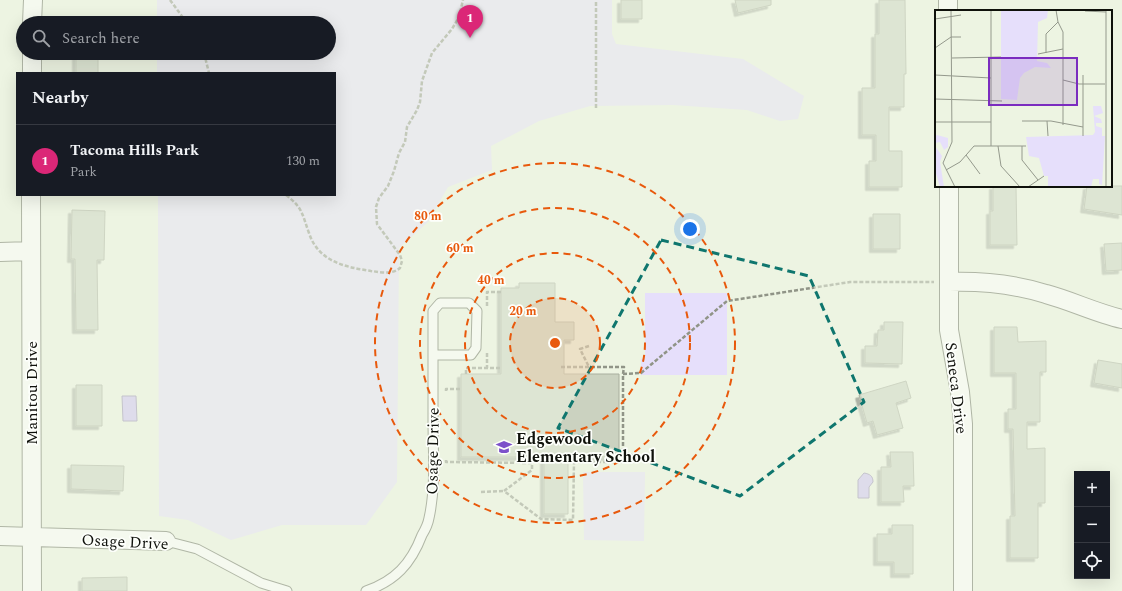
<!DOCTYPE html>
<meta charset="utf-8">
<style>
:root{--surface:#171b24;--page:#242831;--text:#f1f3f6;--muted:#9ea1a6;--line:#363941;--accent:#db2777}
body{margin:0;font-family:Spectral,serif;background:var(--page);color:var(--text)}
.controls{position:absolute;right:12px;bottom:12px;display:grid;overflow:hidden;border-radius:0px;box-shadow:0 4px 16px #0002}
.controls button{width:36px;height:36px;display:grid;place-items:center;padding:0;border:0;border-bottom:1px solid var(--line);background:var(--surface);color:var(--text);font:20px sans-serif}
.you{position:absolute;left:690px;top:229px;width:14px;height:14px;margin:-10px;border:3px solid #fff;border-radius:50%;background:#1a73e8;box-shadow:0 0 0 6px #1a73e833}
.badge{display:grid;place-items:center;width:26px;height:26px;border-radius:50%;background:var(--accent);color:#fff;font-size:13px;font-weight:700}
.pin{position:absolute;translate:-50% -33px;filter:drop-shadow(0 1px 2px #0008)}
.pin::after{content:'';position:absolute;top:21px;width:14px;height:12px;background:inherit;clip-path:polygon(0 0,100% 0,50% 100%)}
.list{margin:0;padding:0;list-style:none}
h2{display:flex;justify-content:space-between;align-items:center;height:52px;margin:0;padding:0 16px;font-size:17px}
h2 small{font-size:13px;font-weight:400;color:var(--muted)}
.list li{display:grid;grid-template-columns:26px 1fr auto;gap:12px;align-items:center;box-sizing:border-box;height:72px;padding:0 16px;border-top:1px solid var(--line)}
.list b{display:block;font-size:15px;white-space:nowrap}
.list p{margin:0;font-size:13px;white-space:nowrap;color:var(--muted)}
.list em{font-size:13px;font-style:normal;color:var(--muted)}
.icon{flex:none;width:22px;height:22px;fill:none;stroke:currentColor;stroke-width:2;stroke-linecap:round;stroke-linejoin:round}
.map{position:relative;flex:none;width:1122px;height:591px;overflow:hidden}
.search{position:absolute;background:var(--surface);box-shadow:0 4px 16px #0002;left:16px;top:16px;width:320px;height:44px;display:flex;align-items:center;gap:10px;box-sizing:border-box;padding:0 14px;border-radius:22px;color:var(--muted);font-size:15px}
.panel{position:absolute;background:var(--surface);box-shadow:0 4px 16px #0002;left:16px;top:72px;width:320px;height:124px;border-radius:0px}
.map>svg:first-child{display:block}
</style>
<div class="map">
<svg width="1122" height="591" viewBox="0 0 1122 591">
<defs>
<filter id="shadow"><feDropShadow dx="-3.5" dy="3.5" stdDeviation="0" flood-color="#0004"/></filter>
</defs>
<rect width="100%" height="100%" fill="#edf4e2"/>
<!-- green -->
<path fill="#e6dffb" d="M 157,0 L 612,0 L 612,34 L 616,44 L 743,59 L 804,96 L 798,119 L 780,121 L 747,110 L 673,105 L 590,106 L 539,121 L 491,146 L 492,170 L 448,187 L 428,222 L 399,248 L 397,482 L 366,525 L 282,525 L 231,540 L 188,520 L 159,516 L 158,195 L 335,195 L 335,73 L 157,73 L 157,53 L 329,53 L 329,23 L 157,23 Z
M 645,293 L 727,293 L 727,375 L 641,375 L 641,359 L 645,358 Z
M 583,472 L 645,472 L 644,541 L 584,540 Z"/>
<!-- water -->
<path fill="#cdbef7" stroke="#948ab0" d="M 122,396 L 136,396 L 137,421 L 123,421 Z
M 864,473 C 870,474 873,476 873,482 L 869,487 L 869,498 L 858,498 L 858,480 Z"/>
<!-- building -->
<path fill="#cbd2c0" stroke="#a9af9e" filter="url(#shadow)" d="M 621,0 L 642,0 L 642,19 L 621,19 Z
M 735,0 L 771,0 L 771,5 L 738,13 Z
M 879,0 L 905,0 L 906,74 L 904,74 L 904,107 L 889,107 L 889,151 L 902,151 L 902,187 L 869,187 L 869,161 L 876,161 L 876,135 L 862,135 L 862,88 L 875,88 L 875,34 L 879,34 Z
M 76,53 L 98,53 L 98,73 L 76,73 Z
M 993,186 L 1016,186 L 1017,245 L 990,245 L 990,211 L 993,211 Z
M 1087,186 L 1122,186 L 1122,215 L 1084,209 Z
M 72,210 L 105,211 L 104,260 L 97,260 L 98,330 L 76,330 L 75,259 L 71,259 Z
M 873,214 L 900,214 L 900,249 L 873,249 Z
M 1122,243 L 1122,270 L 1106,271 L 1104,244 Z
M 519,283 L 555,283 L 555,322 L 574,322 L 574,340 L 564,340 L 564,374 L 619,374 L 619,457 L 568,457 L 568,514 L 544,514 L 544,457 L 461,457 L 461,374 L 501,374 L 501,288 L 519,288 Z
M 884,322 L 903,322 L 902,364 L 865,363 L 865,346 L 877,346 L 878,330 L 884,330 Z
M 994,327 L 1017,327 L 1018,342 L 1046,341 L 1046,372 L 1040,372 L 1040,422 L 1027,422 L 1027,449 L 1045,448 L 1045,503 L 1038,503 L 1038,558 L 1010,558 L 1010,516 L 1015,516 L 1013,429 L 1008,429 L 1008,409 L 1016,409 L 1016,373 L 994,373 Z
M 1098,360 L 1122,364 L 1122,388 L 1094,383 Z
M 906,381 L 911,398 L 896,403 L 903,428 L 877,435 L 873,421 L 867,423 L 859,395 Z
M 76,385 L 102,385 L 102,426 L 76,426 Z
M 890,452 L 913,452 L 914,486 L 903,486 L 904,502 L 881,502 L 881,467 L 891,467 Z
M 71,465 L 124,466 L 123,491 L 71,489 Z
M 892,525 L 913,525 L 913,574 L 894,574 L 894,562 L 877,562 L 877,534 L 892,534 Z
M 127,577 L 127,591 L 82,591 L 82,578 Z"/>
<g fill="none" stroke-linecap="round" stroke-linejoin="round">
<defs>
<path id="lane" d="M 166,541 L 197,549 L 261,583 L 287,591
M 366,591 C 395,581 411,564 422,535 C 425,530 428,524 429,518 C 436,487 433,452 433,421 C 433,384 433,347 433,311 L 440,303 L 469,303 L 477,311 L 476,348 L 471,355 L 433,355"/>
<path id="street" d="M 948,0 L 948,11
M 32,23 L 33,0
M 32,73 L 32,53
M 949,186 L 949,330 L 960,392 L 963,424 L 963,591
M 31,195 L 32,591
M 0,252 L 30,251
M 949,282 C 982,281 1014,284 1046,294 C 1072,301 1096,313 1122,319
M 0,536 L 166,541"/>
</defs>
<!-- lane casing -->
<use href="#lane" stroke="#676c5d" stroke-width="11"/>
<!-- street casing -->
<use href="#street" stroke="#676c5d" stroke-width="20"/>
<!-- path -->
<path stroke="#909487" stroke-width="2.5" stroke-dasharray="4 2" stroke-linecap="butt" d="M 170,0 L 187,23
M 204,53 L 209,73
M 596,108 L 596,0
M 286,195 C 303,208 302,214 309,233 C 318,261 344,267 371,271 C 380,272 392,275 400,268 L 402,261 L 400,255 L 377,224 L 376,207 L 379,198 L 388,186 L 394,171 L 399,153 L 405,142 L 407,127 L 417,110 L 420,102 L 422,81 L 432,53 L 452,29 L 459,17 L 463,0
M 487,306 L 487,292 L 501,292
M 589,346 L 580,349 L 589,367
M 487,353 L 487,368 L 501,368
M 561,367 L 624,367 L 623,374 L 623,462 L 563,462
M 466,374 L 466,368 L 487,368
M 623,374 L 641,373 L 727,301 L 850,282 L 934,282
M 446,391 L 446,389 L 461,389
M 446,460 L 446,462 L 532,463 L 532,470 L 504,491 L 541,519 L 573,520 L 574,462
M 481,492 L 504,491"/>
<!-- lane -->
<use href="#lane" stroke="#fff" stroke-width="9"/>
<!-- street -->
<use href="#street" stroke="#fff" stroke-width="18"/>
</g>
<!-- marked area -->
<path d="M0 0H1122V591H0ZM 661,240 L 809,276 L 864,402 L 740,496 L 558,428 Z" fill="#edf4e2" fill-opacity=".55" fill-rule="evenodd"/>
<path fill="none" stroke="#0f766e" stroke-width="3" stroke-dasharray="8 5" stroke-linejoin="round" d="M 661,240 L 809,276 L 864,402 L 740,496 L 558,428 Z"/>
<!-- distance rings -->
<circle cx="555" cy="343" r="45" fill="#e8590c" fill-opacity=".12"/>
<g fill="none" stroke="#e8590c" stroke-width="2" stroke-dasharray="7 5">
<circle cx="555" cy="343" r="45"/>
<circle cx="555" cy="343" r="90"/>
<circle cx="555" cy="343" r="135"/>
<circle cx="555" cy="343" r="180"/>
</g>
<!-- icons -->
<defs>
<symbol id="school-bare" viewBox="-9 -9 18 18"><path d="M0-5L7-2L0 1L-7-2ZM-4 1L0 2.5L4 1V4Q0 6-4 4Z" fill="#7d51ca" stroke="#fdfffb" stroke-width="2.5" paint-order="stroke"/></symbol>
</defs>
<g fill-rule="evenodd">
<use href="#school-bare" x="493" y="436" width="22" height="22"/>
</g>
<g text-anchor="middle" stroke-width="3.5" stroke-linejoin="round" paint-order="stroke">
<!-- street labels -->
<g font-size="16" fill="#0f110b" stroke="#fdfffb">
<text transform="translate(957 388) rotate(83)" y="6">Seneca Drive</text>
<text transform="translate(31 393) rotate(-90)" y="6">Manitou Drive</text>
<text transform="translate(432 451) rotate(-89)" y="6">Osage Drive</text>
<text transform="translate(125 541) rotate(3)" y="6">Osage Drive</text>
</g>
<!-- poi labels -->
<g font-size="16" font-weight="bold" fill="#0f110b" stroke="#fdfffb" text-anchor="start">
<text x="516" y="444">Edgewood<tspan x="516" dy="18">Elementary School</tspan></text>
</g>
</g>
<!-- overview -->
<g transform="translate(935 10)">
<rect width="177" height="177" fill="#edf4e2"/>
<path d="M 66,0 L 113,0 L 112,8 L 103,12 L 102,51 L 112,53 L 116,58 L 100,57 L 89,63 L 85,68 L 82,90 L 66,89 ZM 158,96 L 166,96 L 168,103 L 159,106 L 166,109 L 167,113 L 161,113 L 161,116 L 167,118 L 167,126 L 170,126 L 167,175 L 164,174 L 164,169 L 158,169 L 156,177 L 113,177 L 113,166 L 109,166 L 104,148 L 94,146 L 91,127 L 158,125 L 160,122 ZM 2,125 L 13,128 L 13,137 L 9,140 L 5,132 L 0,133 L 0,126 ZM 0,136 L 7,146 L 5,152 L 9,177 L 5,177 L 0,160 Z" fill="#e6dffb"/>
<path fill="none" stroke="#94998c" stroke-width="1" d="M 16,0 L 17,132 L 8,153 L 20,177M 121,0 L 123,12 L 128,22 L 128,115M 150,1 L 171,2M 0,9 L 26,5M 0,38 L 16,27 L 26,27M 111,43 L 111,24 L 123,12M 103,44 L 128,39M 17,48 L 66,47M 0,65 L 56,68M 128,70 L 144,74 L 170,74M 0,89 L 67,91M 87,111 L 116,111 L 148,117M 112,111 L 113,126M 0,112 L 56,112M 148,126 L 148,65M 56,136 L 56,0M 63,136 L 66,156 L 85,177M 87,136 L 87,150 L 103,170M 31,145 L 45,164M 11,160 L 25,152 L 39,136 L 91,136M 93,177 L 109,166M 171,177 L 171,0"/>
<path fill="#7b2cbf" fill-opacity="0.15" stroke="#7b2cbf" stroke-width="2" d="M 54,48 L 142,48 L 142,95 L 54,95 Z"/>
<rect width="177" height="177" fill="none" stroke="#0f110b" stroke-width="2"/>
</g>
<circle cx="555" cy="343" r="6" fill="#e8590c" stroke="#fdfffb" stroke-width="2"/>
<g font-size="12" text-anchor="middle" font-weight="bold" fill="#e8590c" stroke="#fdfffb" stroke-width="3.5" stroke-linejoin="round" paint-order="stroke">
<text x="428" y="220">80 m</text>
<text x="460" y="252">60 m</text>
<text x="491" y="284">40 m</text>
<text x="523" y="315">20 m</text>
</g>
</svg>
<div class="controls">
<button>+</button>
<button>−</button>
<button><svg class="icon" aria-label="locate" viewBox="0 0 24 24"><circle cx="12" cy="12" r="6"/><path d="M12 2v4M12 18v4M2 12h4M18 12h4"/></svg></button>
</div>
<div class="you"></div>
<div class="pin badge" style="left:470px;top:38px">1</div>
<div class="search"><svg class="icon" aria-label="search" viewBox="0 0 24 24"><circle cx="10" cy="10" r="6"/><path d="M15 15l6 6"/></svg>Search here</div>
<section class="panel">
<h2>Nearby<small></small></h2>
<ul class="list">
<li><span class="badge">1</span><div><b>Tacoma Hills Park</b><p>Park</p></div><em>130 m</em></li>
</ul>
</section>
</div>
